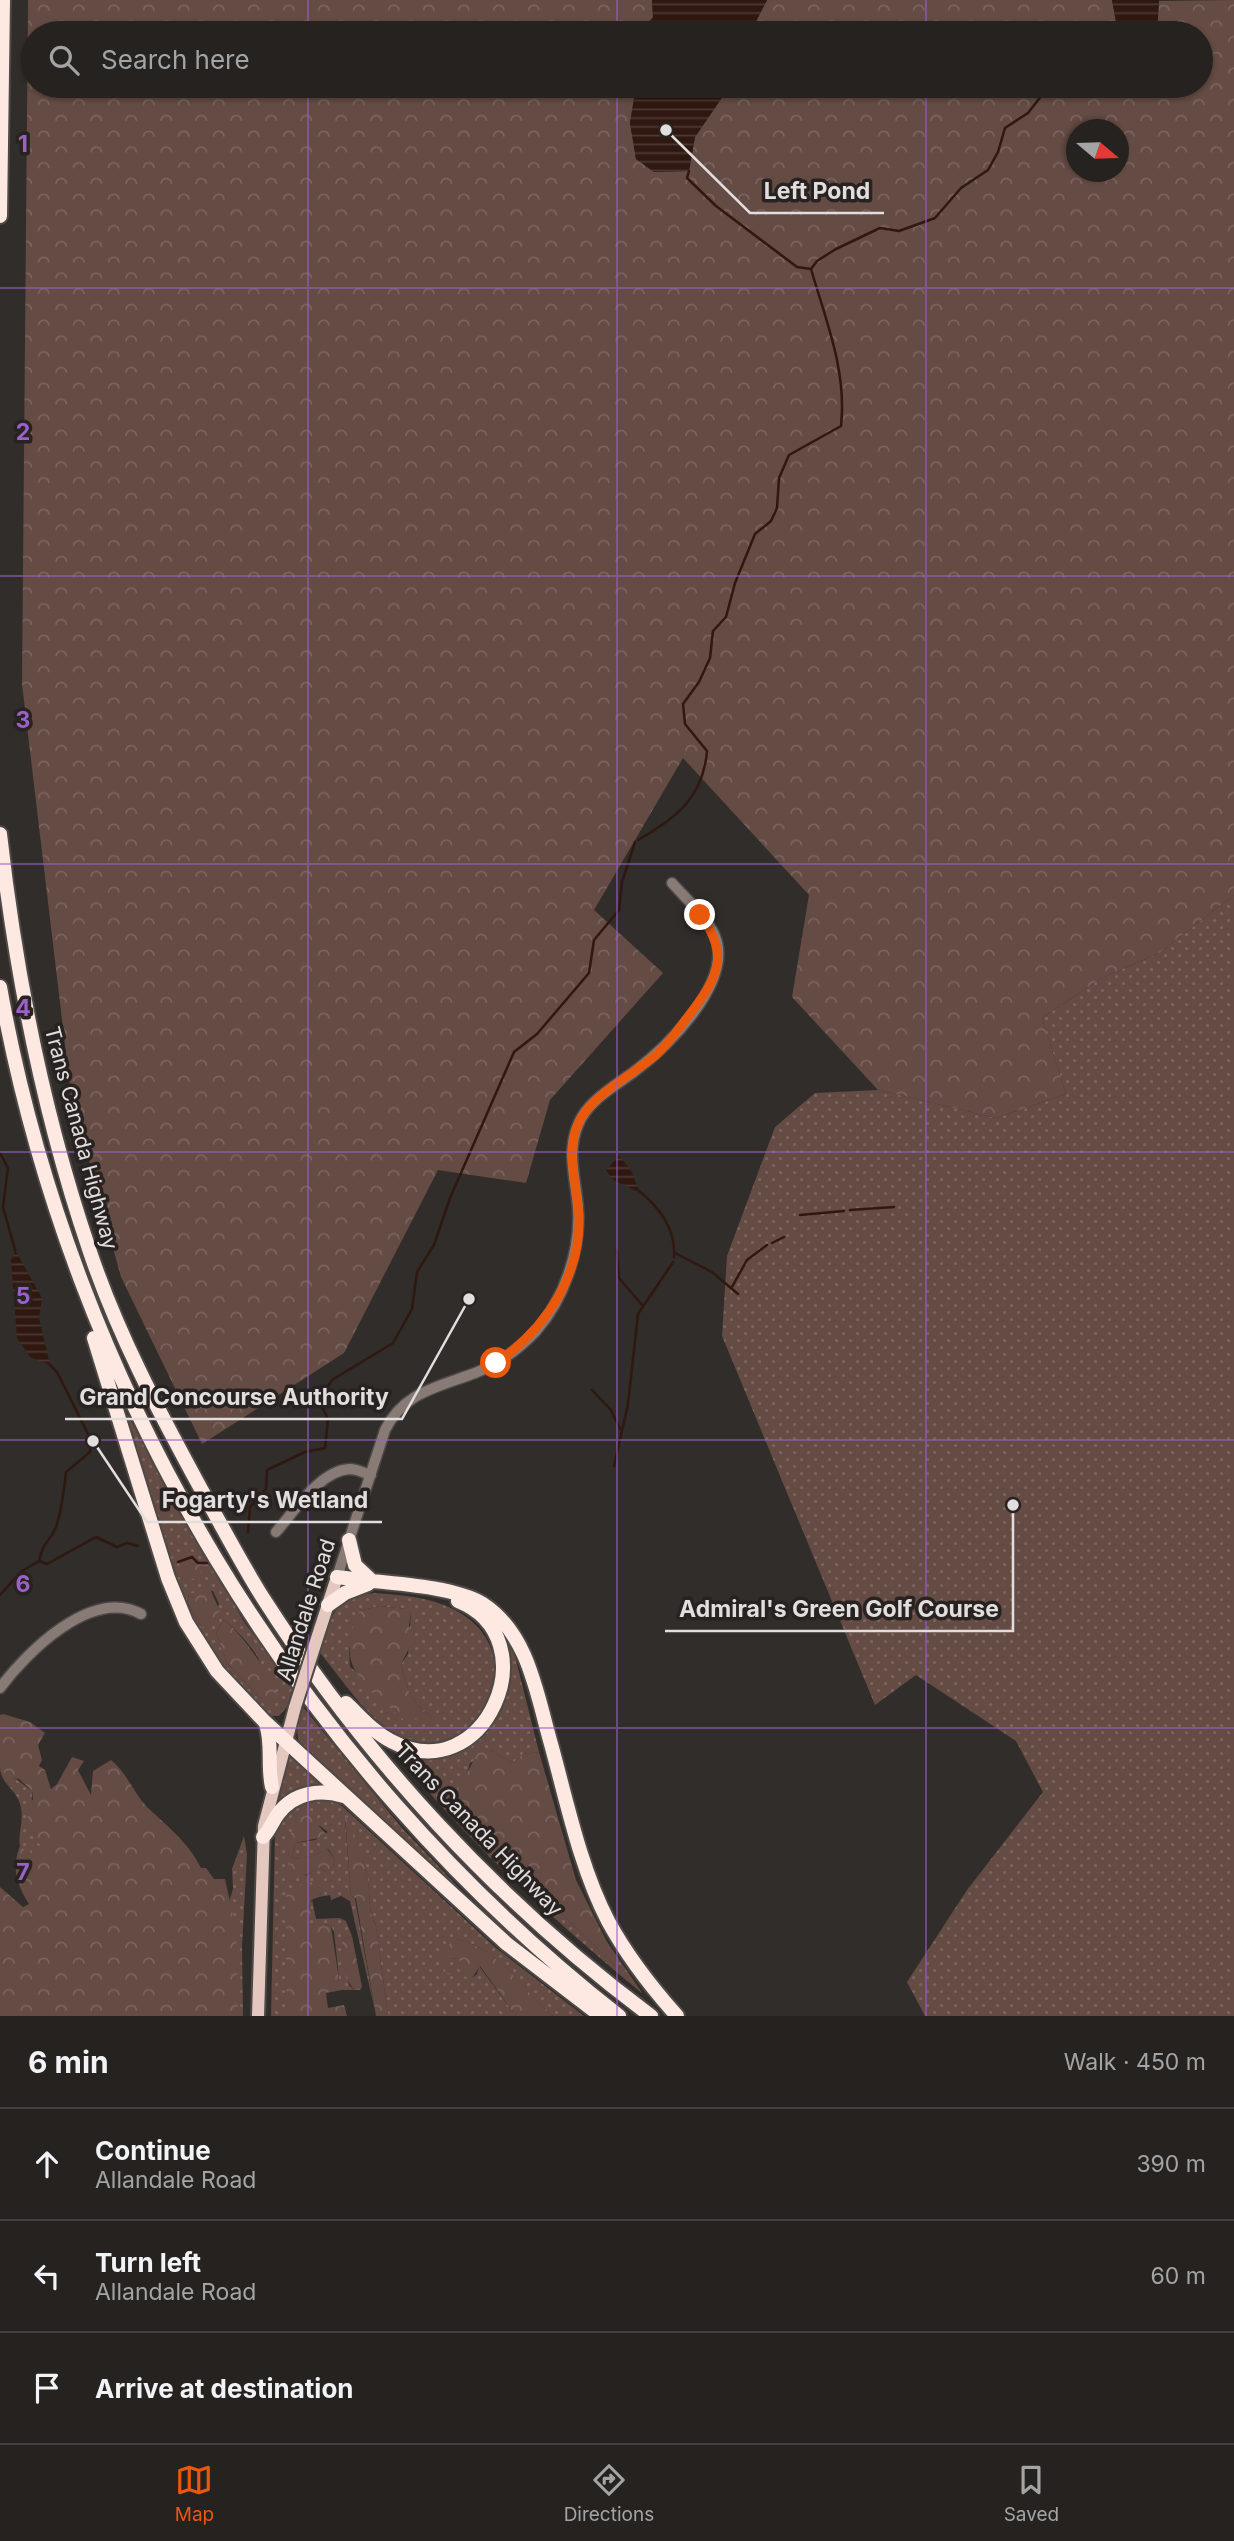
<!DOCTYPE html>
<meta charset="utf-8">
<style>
:root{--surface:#252220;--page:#2d2a29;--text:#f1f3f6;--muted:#a3a4a5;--line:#423f3e;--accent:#ea580c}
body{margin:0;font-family:Inter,sans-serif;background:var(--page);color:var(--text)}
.compass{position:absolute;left:1066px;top:119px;width:63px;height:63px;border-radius:50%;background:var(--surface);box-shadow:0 2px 5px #0004;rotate:109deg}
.stop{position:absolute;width:21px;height:21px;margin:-16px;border:5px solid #ea580c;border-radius:50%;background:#fff}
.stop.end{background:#ea580c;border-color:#fff;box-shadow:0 2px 7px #0008}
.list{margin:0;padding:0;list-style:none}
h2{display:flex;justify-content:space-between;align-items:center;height:91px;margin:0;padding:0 28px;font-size:30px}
h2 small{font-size:23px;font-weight:400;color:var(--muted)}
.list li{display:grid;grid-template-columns:46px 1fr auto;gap:21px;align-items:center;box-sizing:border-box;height:112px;padding:0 28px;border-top:2px solid var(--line)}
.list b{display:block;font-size:26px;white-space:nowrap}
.list p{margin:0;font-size:23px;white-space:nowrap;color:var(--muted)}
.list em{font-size:23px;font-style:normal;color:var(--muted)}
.icon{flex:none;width:38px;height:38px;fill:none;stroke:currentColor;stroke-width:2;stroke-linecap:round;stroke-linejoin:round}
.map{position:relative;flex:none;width:1234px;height:2016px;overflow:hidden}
.search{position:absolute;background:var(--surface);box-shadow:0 2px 5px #0004;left:21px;right:21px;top:21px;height:77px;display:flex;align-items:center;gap:18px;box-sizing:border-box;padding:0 24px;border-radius:38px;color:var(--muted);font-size:26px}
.sheet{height:427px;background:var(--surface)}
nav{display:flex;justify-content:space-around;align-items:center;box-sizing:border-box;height:98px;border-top:2px solid var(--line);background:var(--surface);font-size:19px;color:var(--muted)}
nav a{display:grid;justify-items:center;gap:4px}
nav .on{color:var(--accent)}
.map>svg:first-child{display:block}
</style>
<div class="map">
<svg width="1234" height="2016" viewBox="0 0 1234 2016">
<defs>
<pattern id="grass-dots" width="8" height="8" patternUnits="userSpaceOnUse" patternTransform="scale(1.75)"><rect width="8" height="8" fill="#644b43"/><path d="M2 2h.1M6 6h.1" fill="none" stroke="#7a645e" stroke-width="1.8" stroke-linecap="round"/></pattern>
<pattern id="forest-crowns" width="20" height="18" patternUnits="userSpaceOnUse" patternTransform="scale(1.75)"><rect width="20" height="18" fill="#644b43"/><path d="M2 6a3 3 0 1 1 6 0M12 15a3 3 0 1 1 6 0" fill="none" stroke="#7a645e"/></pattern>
<pattern id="water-rules" width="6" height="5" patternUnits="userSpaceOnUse" patternTransform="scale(1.75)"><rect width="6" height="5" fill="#2f1810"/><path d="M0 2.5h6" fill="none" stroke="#4d3932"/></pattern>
</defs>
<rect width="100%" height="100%" fill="#312d2b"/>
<!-- grass -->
<path fill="url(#grass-dots)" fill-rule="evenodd" d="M 1234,895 L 1234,2016 L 925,2016 L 907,1982 L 967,1890 L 1043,1792 L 1016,1741 L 916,1675 L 875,1705 L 722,1336 L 727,1256 L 775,1127 L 815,1093 L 878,1090 L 996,1118 L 1066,1094 L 1042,1018 L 1102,978 L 1159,953 Z
M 122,1411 L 127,1414 L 244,1622 L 293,1686 L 288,1706 L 279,1716 L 268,1716 L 219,1667 L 182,1600 ZM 213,1591 L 219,1604 L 214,1616 L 203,1629 L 187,1602 L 189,1594 ZM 223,1620 C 232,1624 253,1648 258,1658 C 262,1666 263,1672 269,1679 L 262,1700 L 227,1663 L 216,1633 Z
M 375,1593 C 401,1595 430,1597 453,1609 C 540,1652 478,1775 398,1735 C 367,1719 342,1679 320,1653 C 331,1617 332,1597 375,1593 ZM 379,1606 L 407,1609 L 411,1613 L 408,1654 L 401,1664 C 406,1689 412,1703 432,1717 L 413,1718 L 350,1667 L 349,1648 L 359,1611 Z
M 505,1636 L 514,1652 L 539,1752 L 523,1754 L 513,1763 L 491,1751 L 470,1763 L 466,1778 L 489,1857 L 515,1869 L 620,1970 L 596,1926 L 643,1994 C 552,1919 464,1839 390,1746 C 413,1749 438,1757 460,1751 C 469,1749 475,1741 481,1735 C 511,1706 517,1675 505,1636 Z
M 303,1707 L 402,1828 L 462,1891 L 545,1967 L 512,1945 L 306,1753 C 293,1736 297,1726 303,1707 Z
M 289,1752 L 327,1787 L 274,1813 Z
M 0,1767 L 32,1791 L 31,1825 L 43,1848 L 40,1853 L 28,1853 L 20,1846 C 17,1833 26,1819 19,1801 C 13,1787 0,1782 0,1767 Z
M 315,1797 L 334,1801 L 342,1806 L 496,1948 L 584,2016 L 553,2016 C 522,1990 498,1948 457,1939 L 449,1962 L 452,1958 L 459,1959 L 472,1978 L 477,1974 L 479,1966 L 516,2016 L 388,2016 L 376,1926 C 367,1909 371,1894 367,1877 C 363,1856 355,1838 345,1819 L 351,1895 L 355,1899 L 375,2011 L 350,1901 L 341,1896 L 331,1900 L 330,1895 L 319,1897 L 321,1893 L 286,1893 L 286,2016 L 271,2016 L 275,1834 L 287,1810 ZM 294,1825 L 320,1826 L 328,1832 L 315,1840 L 295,1843 L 292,1859 L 311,1857 L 328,1849 L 335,1859 L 333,1868 L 325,1872 L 320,1867 L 306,1876 L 288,1855 Z
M 244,1836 L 247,1854 L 242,1947 L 243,2016 L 238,2016 L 229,1902 L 233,1889 L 232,1869 Z
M 312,1899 L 316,1919 L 340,1918 L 346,1921 L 352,1936 L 343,1939 L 341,1944 L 349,1985 L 354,1990 L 332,1990 L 339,1979 L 334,1932 L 331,1926 L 310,1924 L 308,1914 Z"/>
<!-- forest -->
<path fill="url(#forest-crowns)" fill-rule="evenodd" d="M 28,0 L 652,0 L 653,17 L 639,33 L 33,33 L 33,86 L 636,86 L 630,123 L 636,159 L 654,172 L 689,171 L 695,137 L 730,86 L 1201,86 L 1201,33 L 1157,33 L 1159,1 L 1234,0 L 1234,895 L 1159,953 L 1102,978 L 1042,1018 L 1066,1094 L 996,1118 L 878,1090 L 792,997 L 809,895 L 683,758 L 594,910 L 663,973 L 550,1100 L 526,1183 L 438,1170 L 344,1353 L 202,1444 L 121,1277 L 71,1095 L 22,684 ZM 1076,130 L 1118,130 L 1118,172 L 1076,172 Z
M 767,0 L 1112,0 L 1118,33 L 750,33 Z
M 183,1553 L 191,1554 L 205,1566 L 196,1578 L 188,1580 L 183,1575 L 177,1558 Z
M 210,1589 L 220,1611 L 203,1629 L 187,1602 L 189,1594 Z
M 379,1606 L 408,1609 L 411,1613 L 409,1626 L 415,1637 L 401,1664 C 406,1689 412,1703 432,1717 L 433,1729 L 414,1718 L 404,1720 C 364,1685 333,1668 359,1611 Z
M 223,1620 C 237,1626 272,1677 276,1693 L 269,1701 L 262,1700 L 227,1663 L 216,1633 Z
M 3,1714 L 30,1722 L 45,1733 L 38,1745 L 42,1760 L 39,1766 L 45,1770 L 51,1789 L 57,1784 L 72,1757 L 84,1761 L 78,1770 L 91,1795 L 93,1771 L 111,1760 C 127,1773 133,1792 147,1807 C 167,1826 189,1843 201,1868 L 206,1868 L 214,1879 L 225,1879 L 236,1929 L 238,2016 L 0,2016 L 0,1887 L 23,1907 L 29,1904 C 17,1885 11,1869 20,1846 L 28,1852 L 34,1849 L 40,1853 L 42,1848 C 34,1836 23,1815 28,1801 L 33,1800 L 32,1791 L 19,1779 L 7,1777 L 0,1767 L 0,1715 Z
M 491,1751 L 513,1763 L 523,1754 L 539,1752 L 576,1880 L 622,1972 L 515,1869 L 489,1857 L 462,1809 L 458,1785 C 468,1776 470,1764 479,1752 Z
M 305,1811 L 328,1836 L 295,1843 L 292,1859 L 311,1857 L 327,1849 L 335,1859 L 333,1868 L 325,1872 L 320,1867 C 309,1875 301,1878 288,1874 C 288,1855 287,1823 305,1811 Z
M 345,1817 C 357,1835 362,1855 367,1876 C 371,1894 367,1909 376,1926 L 388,2016 L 376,2016 L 356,1899 L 351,1895 Z
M 317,1881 L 322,1890 L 319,1897 L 311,1900 L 310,1923 L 331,1926 L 339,1979 L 333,1990 L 342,1990 L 326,1993 L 328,2008 L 344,2005 L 347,2016 L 286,2016 L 286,1893 L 297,1885 Z
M 352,1936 L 362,1987 L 360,1990 L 354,1990 L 346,1978 L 341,1944 L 343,1939 Z
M 457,1939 C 498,1948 522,1989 553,2016 L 516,2016 L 480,1966 L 472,1978 L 465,1977 L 459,1959 L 452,1958 L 449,1962 L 452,1975 L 447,1974 L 439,1958 L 448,1945 Z"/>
<!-- water -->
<path fill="url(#water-rules)" d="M 652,0 L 767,0 L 750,33 L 639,33 L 653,18 Z
M 1112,0 L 1159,0 L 1157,33 L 1118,33 Z
M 636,86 L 730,86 L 695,137 L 689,171 L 654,172 L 636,159 L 630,123 Z
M 619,1156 L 631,1170 L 638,1188 L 636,1191 L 612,1179 L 606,1170 Z
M 15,1250 L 42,1298 L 39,1318 L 50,1365 L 30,1357 L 17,1338 L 11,1261 Z"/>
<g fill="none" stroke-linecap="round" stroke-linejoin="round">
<!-- stream -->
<path stroke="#2f1810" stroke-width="2.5" d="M 689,171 L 687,178 L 716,206 L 797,267 L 811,269
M 811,269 L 817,261 L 836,249 L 880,228 L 899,231 L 935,218 L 961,188 L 988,170 L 998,152 L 1005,128 L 1028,113 L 1049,86
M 638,840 C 676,818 703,798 707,751 L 685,724 L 683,704 L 699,682 L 710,658 L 713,631 L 726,617 L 735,583 L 755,534 L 771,521 L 777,508 L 779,478 L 789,455 L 841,426 C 847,371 826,321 811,269
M 0,1153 L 8,1168 L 3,1207 L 15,1250
M 637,1189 C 659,1207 676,1228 674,1257
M 850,1210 L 894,1207
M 800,1215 L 844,1211
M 772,1243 L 784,1237
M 617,1251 L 619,1278 L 642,1305
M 675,1253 L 712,1272 L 738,1294
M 732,1287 L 747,1260 L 767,1245
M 592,1390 L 611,1410 L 620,1429
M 614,1466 L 628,1404 L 638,1314 L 673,1262
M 248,1532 L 250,1507 L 266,1489 L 267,1470 L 305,1452 L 325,1448 L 328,1419 L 319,1401 L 332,1380 L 393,1343 L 412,1309 L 417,1272 L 434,1245 L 450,1198 L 514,1052 L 537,1034 L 589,973 L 594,940 L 619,910 L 622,882 L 635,842
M 39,1561 C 43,1541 50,1542 56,1527 C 62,1509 64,1491 66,1472 L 90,1452 L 91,1440 L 57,1372 L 50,1365
M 178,1562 L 192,1557 L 198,1563 L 210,1563
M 0,1595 L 22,1571 L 39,1561 L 47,1564 L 96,1537 L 117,1547 L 127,1543 L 138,1546"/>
<defs>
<path id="minor" d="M 276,1532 C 294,1512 320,1470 350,1469 C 357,1469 364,1473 371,1475
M 337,1577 L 385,1430 C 404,1392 438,1387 475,1373 C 498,1364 519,1349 536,1331 C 564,1299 581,1251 578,1208 C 576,1179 566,1153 578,1125 C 587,1101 615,1086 635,1071 C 668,1046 728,987 717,942 C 711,920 687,900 672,883
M 0,1688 C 27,1652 92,1587 141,1614"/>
<path id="major" d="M 320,1629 L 337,1577
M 258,2016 L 264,1826 L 295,1707"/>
<path id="highway" d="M 0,216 L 3,0
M 0,834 C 16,976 43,1113 89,1249 C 117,1333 159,1412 201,1489 C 222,1526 241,1563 263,1598 C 366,1759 498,1902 651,2016
M 0,987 C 72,1390 296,1763 619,2016
M 94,1338 L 168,1578 L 186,1622 L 217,1671 L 265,1722 L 507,1944 L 601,2016
M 349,1540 L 355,1565 L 372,1581
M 337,1577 C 377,1583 450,1584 483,1604 C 529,1634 537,1696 551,1744 C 567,1802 580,1867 608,1921 C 626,1954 652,1988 677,2016
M 328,1605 L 345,1593 L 368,1584
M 346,1703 C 360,1716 373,1732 391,1741 C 485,1792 551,1638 458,1601
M 266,1724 C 273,1745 267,1765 272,1787
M 263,1837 C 270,1830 272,1822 278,1814 C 294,1792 320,1789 344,1796"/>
</defs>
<!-- minor casing -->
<use href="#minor" stroke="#4d4947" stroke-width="13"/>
<!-- major casing -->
<use href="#major" stroke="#4d4947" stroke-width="16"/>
<!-- highway casing -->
<use href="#highway" stroke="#4d4947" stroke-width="18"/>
<!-- minor -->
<use href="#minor" stroke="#887b76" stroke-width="10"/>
<!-- major -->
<use href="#major" stroke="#e4c7be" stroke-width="12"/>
<!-- highway -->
<use href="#highway" stroke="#fee9e2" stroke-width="14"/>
<defs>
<path id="major-bridge" d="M 295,1707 L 320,1629"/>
</defs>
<!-- major-bridge casing -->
<use href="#major-bridge" stroke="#4d4947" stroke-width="16" stroke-linecap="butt"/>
<!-- major-bridge -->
<use href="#major-bridge" stroke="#e4c7be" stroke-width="12"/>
</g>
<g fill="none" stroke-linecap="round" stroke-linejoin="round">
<!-- route -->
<path stroke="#ea580c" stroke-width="9" d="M 496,1363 C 547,1328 586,1270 578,1205 C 574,1174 564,1140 585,1112 C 603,1089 633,1074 656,1055 C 669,1043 679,1028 690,1014 C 717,978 731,955 700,915"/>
</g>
<!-- grid -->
<path fill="none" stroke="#9a61c8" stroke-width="2" stroke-opacity="0.55" d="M 308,0 L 308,33M 617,0 L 617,33M 926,0 L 926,33M 308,86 L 308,2016M 617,86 L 617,2016M 926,86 L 926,2016M 0,288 L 1234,288M 0,576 L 1234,576M 0,864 L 1234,864M 0,1152 L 1234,1152M 0,1440 L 1234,1440M 0,1728 L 1234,1728"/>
<g text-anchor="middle" stroke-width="7" stroke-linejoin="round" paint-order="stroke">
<!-- street labels -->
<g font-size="21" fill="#e1dedd" stroke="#282321">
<text transform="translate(81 1138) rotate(75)" y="7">Trans Canada Highway</text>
<text transform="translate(306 1610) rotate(-72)" y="7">Allandale Road</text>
<text transform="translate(479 1830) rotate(46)" y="7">Trans Canada Highway</text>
</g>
</g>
<g font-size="23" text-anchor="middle" font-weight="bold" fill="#9a61c8" stroke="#282321" stroke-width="7" stroke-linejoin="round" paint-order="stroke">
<text x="23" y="152">1</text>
<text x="23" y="440">2</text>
<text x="23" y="728">3</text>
<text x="23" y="1016">4</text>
<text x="23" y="1304">5</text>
<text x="23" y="1592">6</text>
<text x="23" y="1880">7</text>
</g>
<!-- callouts -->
<path fill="none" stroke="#e1dedd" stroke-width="2.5" d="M666 130L750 213H884M469 1299L402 1419H65M93 1441L147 1522H382M1013 1505L1013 1631H665"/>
<g fill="#e1dedd" stroke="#282321" stroke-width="2.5">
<circle cx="666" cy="130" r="7"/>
<circle cx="469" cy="1299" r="7"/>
<circle cx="93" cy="1441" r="7"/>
<circle cx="1013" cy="1505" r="7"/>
</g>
<g font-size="23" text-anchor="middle" font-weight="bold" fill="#e1dedd" stroke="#282321" stroke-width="7" stroke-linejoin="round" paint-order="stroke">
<text x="817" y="199">Left Pond</text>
<text x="234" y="1405">Grand Concourse Authority</text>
<text x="265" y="1508">Fogarty's Wetland</text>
<text x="839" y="1617">Admiral's Green Golf Course</text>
</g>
</svg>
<svg class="compass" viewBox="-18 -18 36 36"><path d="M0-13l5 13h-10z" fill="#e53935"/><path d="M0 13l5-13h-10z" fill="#a3a4a5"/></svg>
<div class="stop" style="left:496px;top:1363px"></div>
<div class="stop end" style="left:700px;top:915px"></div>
<div class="search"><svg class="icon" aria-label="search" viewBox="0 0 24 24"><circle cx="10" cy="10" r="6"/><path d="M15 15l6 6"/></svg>Search here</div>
</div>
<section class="sheet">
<h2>6 min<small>Walk · 450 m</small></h2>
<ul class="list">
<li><svg class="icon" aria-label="ahead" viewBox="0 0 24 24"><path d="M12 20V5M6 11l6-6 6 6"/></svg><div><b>Continue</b><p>Allandale Road</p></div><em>390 m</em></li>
<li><svg class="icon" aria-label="left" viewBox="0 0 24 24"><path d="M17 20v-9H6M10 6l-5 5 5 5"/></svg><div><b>Turn left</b><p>Allandale Road</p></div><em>60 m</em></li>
<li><svg class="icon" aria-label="arrive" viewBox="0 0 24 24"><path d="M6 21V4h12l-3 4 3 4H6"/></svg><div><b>Arrive at destination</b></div></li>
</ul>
</section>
<nav>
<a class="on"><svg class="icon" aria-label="map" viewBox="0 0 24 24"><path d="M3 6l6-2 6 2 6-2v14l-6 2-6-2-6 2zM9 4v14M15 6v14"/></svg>Map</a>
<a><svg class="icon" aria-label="directions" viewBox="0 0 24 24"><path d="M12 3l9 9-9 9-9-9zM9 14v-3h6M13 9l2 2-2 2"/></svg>Directions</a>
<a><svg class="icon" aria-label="saved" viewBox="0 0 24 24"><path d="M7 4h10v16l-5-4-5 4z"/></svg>Saved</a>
</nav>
